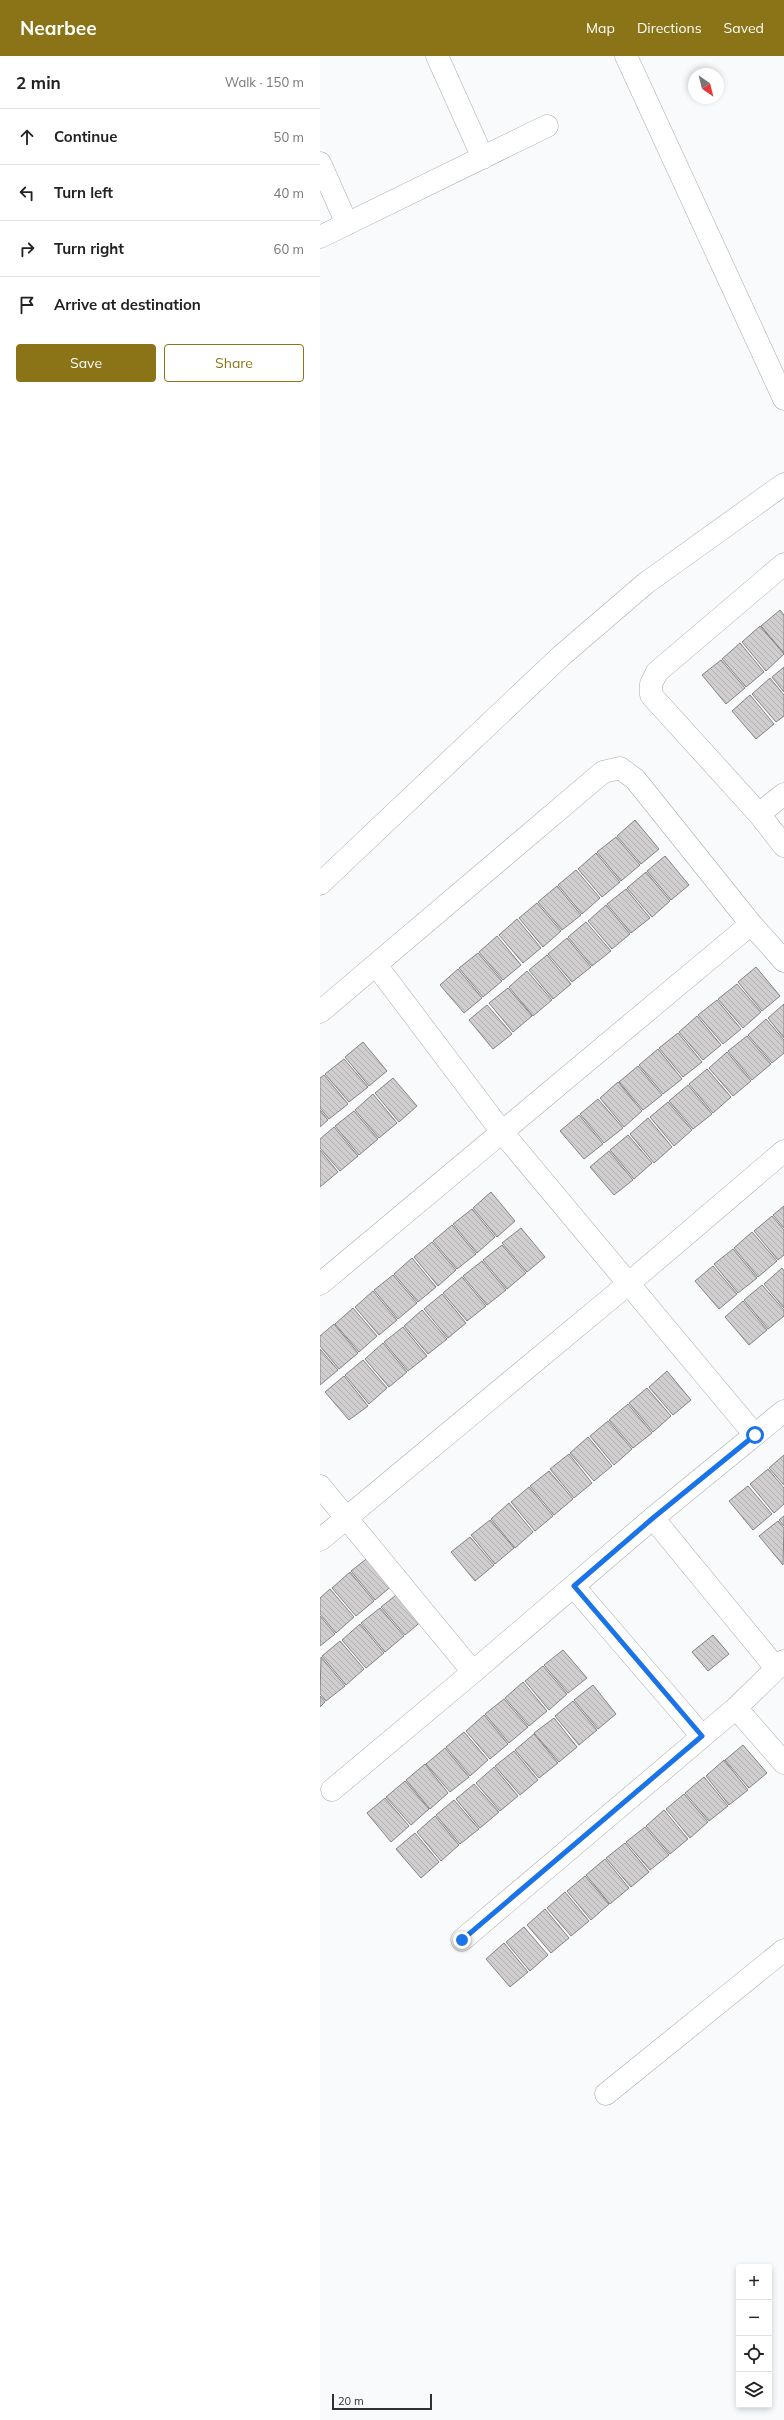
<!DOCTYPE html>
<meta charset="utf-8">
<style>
:root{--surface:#fff;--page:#f2f2f2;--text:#222;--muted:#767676;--line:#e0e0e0;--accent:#8b7417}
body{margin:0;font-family:Mulish,sans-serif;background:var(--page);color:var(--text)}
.controls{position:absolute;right:12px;bottom:12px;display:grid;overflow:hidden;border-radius:4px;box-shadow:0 2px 6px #0003}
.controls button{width:36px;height:36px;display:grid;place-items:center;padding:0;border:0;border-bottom:1px solid var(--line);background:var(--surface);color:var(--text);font:20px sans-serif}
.compass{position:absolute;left:368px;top:12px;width:36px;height:36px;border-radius:50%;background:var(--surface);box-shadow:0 2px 6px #0003;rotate:145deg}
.scale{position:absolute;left:12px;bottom:10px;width:100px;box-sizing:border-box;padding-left:4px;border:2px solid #313132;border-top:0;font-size:11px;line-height:14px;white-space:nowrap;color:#313132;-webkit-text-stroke:3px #f9fafb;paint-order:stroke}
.stop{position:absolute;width:12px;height:12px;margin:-9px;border:3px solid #1a73e8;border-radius:50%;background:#fff}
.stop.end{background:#1a73e8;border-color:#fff;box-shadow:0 1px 4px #0008}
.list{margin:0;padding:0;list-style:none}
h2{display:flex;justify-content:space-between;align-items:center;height:52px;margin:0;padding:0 16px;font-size:17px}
h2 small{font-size:13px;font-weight:400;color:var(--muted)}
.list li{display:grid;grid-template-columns:26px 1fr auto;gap:12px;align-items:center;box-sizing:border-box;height:56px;padding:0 16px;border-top:1px solid var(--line)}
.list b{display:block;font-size:15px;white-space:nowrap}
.list em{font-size:13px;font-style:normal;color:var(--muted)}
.actions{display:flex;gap:8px;padding:12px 16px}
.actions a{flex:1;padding:9px 0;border:1px solid var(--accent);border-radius:4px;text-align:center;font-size:14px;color:var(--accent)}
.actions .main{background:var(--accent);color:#fff}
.icon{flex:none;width:22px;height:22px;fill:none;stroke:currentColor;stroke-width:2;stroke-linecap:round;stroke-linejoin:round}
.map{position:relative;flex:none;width:464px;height:2364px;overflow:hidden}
header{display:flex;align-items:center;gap:24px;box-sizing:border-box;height:56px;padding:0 20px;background:var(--accent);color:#fff}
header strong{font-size:19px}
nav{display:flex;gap:22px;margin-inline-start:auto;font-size:14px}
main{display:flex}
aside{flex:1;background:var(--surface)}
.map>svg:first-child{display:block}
</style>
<header>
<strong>Nearbee</strong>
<nav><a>Map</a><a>Directions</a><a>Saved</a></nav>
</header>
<main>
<aside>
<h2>2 min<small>Walk · 150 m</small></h2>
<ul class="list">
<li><svg class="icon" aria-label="ahead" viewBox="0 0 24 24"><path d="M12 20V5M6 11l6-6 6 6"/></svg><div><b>Continue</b></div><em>50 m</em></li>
<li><svg class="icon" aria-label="left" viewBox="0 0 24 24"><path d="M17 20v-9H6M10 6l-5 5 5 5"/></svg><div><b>Turn left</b></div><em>40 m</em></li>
<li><svg class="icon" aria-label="right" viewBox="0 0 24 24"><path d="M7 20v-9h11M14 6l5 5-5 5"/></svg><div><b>Turn right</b></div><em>60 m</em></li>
<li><svg class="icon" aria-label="arrive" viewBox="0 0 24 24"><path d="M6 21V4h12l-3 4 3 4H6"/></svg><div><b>Arrive at destination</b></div></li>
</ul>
<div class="actions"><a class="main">Save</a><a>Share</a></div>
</aside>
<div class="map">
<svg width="464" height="2364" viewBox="0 0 464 2364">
<defs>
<pattern id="building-back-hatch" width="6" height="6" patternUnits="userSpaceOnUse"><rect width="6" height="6" fill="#d0cece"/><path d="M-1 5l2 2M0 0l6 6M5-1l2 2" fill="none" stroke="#b3b1b1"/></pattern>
</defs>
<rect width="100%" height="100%" fill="#f9fafb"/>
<!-- building -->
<path fill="url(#building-back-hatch)" stroke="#848382" d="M 460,554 L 464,559 L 464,597 L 441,570 Z
M 440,570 L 464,598 L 446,615 L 422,586 Z
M 420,587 L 444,616 L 426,631 L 402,603 Z
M 401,604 L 425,632 L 406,648 L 382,619 Z
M 464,611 L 464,636 L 452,621 Z
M 450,622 L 464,639 L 464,660 L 456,666 L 432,638 Z
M 430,639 L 454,668 L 436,683 L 412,655 Z
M 315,764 L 339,793 L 321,808 L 297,780 Z
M 296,781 L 320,809 L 301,825 L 277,796 Z
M 276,797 L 300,826 L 282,841 L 258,813 Z
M 345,800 L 369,829 L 351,844 L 327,815 Z
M 256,814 L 280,842 L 262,858 L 238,829 Z
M 326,816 L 350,845 L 332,861 L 307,832 Z
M 237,830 L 261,859 L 242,874 L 218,846 Z
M 306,833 L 330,862 L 311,877 L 287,848 Z
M 217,847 L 241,875 L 223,891 L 199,862 Z
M 286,849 L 310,878 L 292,893 L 268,865 Z
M 197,863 L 221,892 L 203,907 L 179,879 Z
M 266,866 L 291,895 L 272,910 L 248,881 Z
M 177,880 L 201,909 L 183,924 L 159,896 Z
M 247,882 L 271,911 L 252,926 L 228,898 Z
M 158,897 L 182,925 L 163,941 L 139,912 Z
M 227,899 L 251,928 L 233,943 L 209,914 Z
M 436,911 L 460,940 L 442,955 L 418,926 Z
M 138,913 L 162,942 L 144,957 L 120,929 Z
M 207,915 L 232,944 L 213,960 L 189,931 Z
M 417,928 L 441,956 L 423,972 L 398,943 Z
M 188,932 L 212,960 L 193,976 L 169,947 Z
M 397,944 L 421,973 L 403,988 L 378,959 Z
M 464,948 L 464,982 L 448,962 Z
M 167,949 L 192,978 L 173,993 L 149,964 Z
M 377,960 L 401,989 L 383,1004 L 359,976 Z
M 446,963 L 464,984 L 464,997 L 452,1007 L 428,979 Z
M 358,977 L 382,1006 L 363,1021 L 339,992 Z
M 427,980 L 451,1008 L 432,1024 L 408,995 Z
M 43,986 L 67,1015 L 49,1030 L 25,1001 Z
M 338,993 L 362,1023 L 343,1038 L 319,1009 Z
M 407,996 L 431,1025 L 413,1040 L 389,1012 Z
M 24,1003 L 48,1031 L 29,1046 L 5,1018 Z
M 318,1010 L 342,1039 L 323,1054 L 299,1026 Z
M 387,1013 L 411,1041 L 393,1057 L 369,1028 Z
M 4,1019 L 28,1048 L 9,1063 L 0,1052 L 0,1022 Z
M 73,1022 L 97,1050 L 79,1066 L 55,1037 Z
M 298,1026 L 322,1055 L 304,1071 L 280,1042 Z
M 368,1029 L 392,1058 L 373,1073 L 349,1045 Z
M 53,1038 L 77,1067 L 59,1082 L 35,1054 Z
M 278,1043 L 303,1072 L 284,1087 L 260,1058 Z
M 348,1046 L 372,1074 L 354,1090 L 330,1061 Z
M 0,1054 L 8,1064 L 0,1071 Z
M 34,1055 L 58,1083 L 39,1099 L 15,1070 Z
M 259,1059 L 283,1088 L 264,1103 L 240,1075 Z
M 328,1062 L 352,1091 L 334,1107 L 310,1078 Z
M 14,1071 L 38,1100 L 20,1115 L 0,1092 L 0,1083 Z
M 308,1079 L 332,1107 L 314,1123 L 290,1094 Z
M 0,1094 L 18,1116 L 0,1131 Z
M 289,1095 L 313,1124 L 294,1139 L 270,1111 Z
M 171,1136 L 195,1165 L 177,1181 L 153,1152 Z
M 464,1150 L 464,1172 L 453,1159 Z
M 152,1153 L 175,1181 L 157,1197 L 133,1168 Z
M 452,1160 L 464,1174 L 464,1199 L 458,1204 L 434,1175 Z
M 132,1169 L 156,1198 L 137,1213 L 113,1185 Z
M 201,1172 L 225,1201 L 207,1216 L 182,1187 Z
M 432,1176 L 457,1205 L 438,1221 L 414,1192 Z
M 112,1186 L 136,1214 L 118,1230 L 94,1201 Z
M 182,1189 L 206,1217 L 187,1233 L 163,1204 Z
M 413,1193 L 437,1222 L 418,1237 L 394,1208 Z
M 92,1202 L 116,1231 L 98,1246 L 74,1218 Z
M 162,1205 L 186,1234 L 167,1249 L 143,1220 Z
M 393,1210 L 417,1238 L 399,1253 L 375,1225 Z
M 462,1212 L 464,1215 L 464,1252 L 444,1228 Z
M 73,1219 L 97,1247 L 78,1263 L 54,1234 Z
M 142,1221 L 166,1250 L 147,1265 L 123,1237 Z
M 442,1229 L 464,1254 L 464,1260 L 448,1273 L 424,1244 Z
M 53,1235 L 77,1264 L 59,1279 L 35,1251 Z
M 122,1238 L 146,1267 L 128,1282 L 104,1253 Z
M 423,1245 L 447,1274 L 429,1289 L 405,1261 Z
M 33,1252 L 57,1280 L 39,1296 L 15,1268 Z
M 102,1254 L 127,1283 L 108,1298 L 84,1270 Z
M 14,1268 L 38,1297 L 19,1313 L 0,1290 L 0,1280 Z
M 83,1271 L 107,1300 L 88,1315 L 64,1286 Z
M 63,1287 L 87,1316 L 69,1331 L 45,1303 Z
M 0,1293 L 18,1314 L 0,1329 Z
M 43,1304 L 67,1332 L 49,1348 L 25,1319 Z
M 347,1315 L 371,1344 L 353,1359 L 329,1331 Z
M 24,1320 L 48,1350 L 29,1364 L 5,1336 Z
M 327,1332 L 351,1360 L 333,1376 L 309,1347 Z
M 308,1348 L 332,1377 L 313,1392 L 289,1364 Z
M 288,1365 L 312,1393 L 294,1409 L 270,1380 Z
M 268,1381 L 292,1410 L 274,1425 L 250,1397 Z
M 249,1398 L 272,1427 L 254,1442 L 230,1413 Z
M 464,1399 L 464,1429 L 449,1412 Z
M 448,1413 L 464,1432 L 464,1448 L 454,1457 L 430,1428 Z
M 229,1415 L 253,1443 L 234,1459 L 210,1430 Z
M 428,1430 L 452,1458 L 433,1474 L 409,1445 Z
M 209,1431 L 233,1460 L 215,1475 L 191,1446 Z
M 189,1447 L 213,1476 L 195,1492 L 171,1463 Z
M 464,1460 L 464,1470 L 459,1464 Z
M 170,1464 L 194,1492 L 175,1508 L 151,1479 Z
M 458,1465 L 464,1472 L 463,1509 L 439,1480 Z
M 150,1481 L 174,1509 L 155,1525 L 131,1496 Z
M 50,1500 L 74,1528 L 55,1544 L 31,1515 Z
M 30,1516 L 54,1545 L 36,1560 L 12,1532 Z
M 10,1533 L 34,1561 L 16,1577 L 0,1558 L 0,1542 Z
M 80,1536 L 103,1564 L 85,1579 L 61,1551 Z
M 60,1552 L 84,1580 L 65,1596 L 41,1567 Z
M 0,1560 L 15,1578 L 0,1590 Z
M 40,1568 L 64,1597 L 46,1612 L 22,1584 Z
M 393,1579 L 409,1598 L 388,1615 L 372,1596 Z
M 20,1585 L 44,1613 L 26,1629 L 2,1600 Z
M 243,1594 L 267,1622 L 248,1637 L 224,1609 Z
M 1,1601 L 25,1630 L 6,1645 L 0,1638 Z
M 223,1610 L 247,1638 L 229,1654 L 205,1625 Z
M 203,1626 L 227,1655 L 209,1670 L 185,1642 Z
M 273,1629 L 296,1658 L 278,1673 L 254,1644 Z
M 0,1640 L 5,1646 L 0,1651 Z
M 184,1643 L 208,1671 L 189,1687 L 165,1658 Z
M 253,1645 L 277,1674 L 259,1689 L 235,1660 Z
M 164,1659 L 188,1688 L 170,1703 L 146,1675 Z
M 234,1662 L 257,1691 L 239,1706 L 214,1677 Z
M 144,1676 L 168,1704 L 150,1720 L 126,1691 Z
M 214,1678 L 238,1707 L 219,1722 L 195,1694 Z
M 423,1689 L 447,1717 L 429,1732 L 405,1704 Z
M 125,1692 L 149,1721 L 130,1736 L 106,1708 Z
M 194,1695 L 218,1724 L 200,1739 L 175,1710 Z
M 404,1704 L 428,1734 L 409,1749 L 386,1720 Z
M 105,1708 L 128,1737 L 110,1753 L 86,1724 Z
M 174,1711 L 198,1740 L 180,1755 L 156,1727 Z
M 384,1721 L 408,1750 L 389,1765 L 365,1737 Z
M 85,1725 L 109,1753 L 91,1769 L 66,1741 Z
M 154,1728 L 179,1756 L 160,1772 L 136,1743 Z
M 364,1738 L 388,1766 L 370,1782 L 346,1753 Z
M 65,1742 L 89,1770 L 71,1786 L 47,1757 Z
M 134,1744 L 159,1773 L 140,1788 L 116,1759 Z
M 344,1754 L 368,1783 L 350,1798 L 326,1770 Z
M 115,1760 L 139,1789 L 121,1805 L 97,1776 Z
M 325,1771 L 349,1799 L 330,1814 L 306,1786 Z
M 95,1777 L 119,1806 L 101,1822 L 76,1793 Z
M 305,1787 L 329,1816 L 311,1831 L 286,1802 Z
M 285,1803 L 309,1832 L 290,1848 L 266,1819 Z
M 265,1820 L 289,1848 L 271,1864 L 247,1835 Z
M 245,1836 L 269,1865 L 251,1880 L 227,1852 Z
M 225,1853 L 249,1882 L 231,1897 L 207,1869 Z
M 204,1871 L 228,1899 L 210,1915 L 186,1886 Z
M 184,1887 L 208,1916 L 190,1931 L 166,1903 Z"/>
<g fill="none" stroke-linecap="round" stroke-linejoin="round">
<defs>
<path id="minor" d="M 117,0 L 163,102
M 306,0 L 464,343
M 0,107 L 27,168
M 0,181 L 227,70
M 464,508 L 337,616 L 331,628 L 331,639 L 439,758 L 464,790
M 439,758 L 464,738
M 0,828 L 241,600 L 326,527 L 464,428
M 56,909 L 182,1076 L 435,1379
M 0,956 L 283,716 L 300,712 L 315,723 L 431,868 L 464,905
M 0,1228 L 431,868
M 0,1430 L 153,1616
M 333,1462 L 456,1612
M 0,1484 L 308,1228 L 464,1095
M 254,1531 L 382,1680
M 416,1652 L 464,1707
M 12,1734 L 153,1616 L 333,1462 L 464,1355
M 142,1884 L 416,1652 L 464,1605
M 286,2038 L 464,1894"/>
</defs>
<!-- minor casing -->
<use href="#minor" stroke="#aaabac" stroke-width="23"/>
<!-- minor -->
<use href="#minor" stroke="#fff" stroke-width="22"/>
</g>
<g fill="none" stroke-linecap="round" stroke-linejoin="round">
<!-- route -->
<path stroke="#1a73e8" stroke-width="5" d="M 142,1884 L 382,1680 L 254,1530 L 333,1462 L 435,1379"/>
</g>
</svg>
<div class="controls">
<button>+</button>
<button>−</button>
<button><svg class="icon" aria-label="locate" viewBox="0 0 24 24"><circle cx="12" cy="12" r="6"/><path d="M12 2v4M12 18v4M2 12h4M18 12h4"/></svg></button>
<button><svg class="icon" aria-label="layers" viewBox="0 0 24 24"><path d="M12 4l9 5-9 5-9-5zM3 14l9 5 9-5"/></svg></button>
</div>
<svg class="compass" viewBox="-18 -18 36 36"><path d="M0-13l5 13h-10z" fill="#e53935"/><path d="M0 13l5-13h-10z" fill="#767676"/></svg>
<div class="scale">20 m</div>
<div class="stop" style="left:435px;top:1379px"></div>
<div class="stop end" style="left:142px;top:1884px"></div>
</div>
</main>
